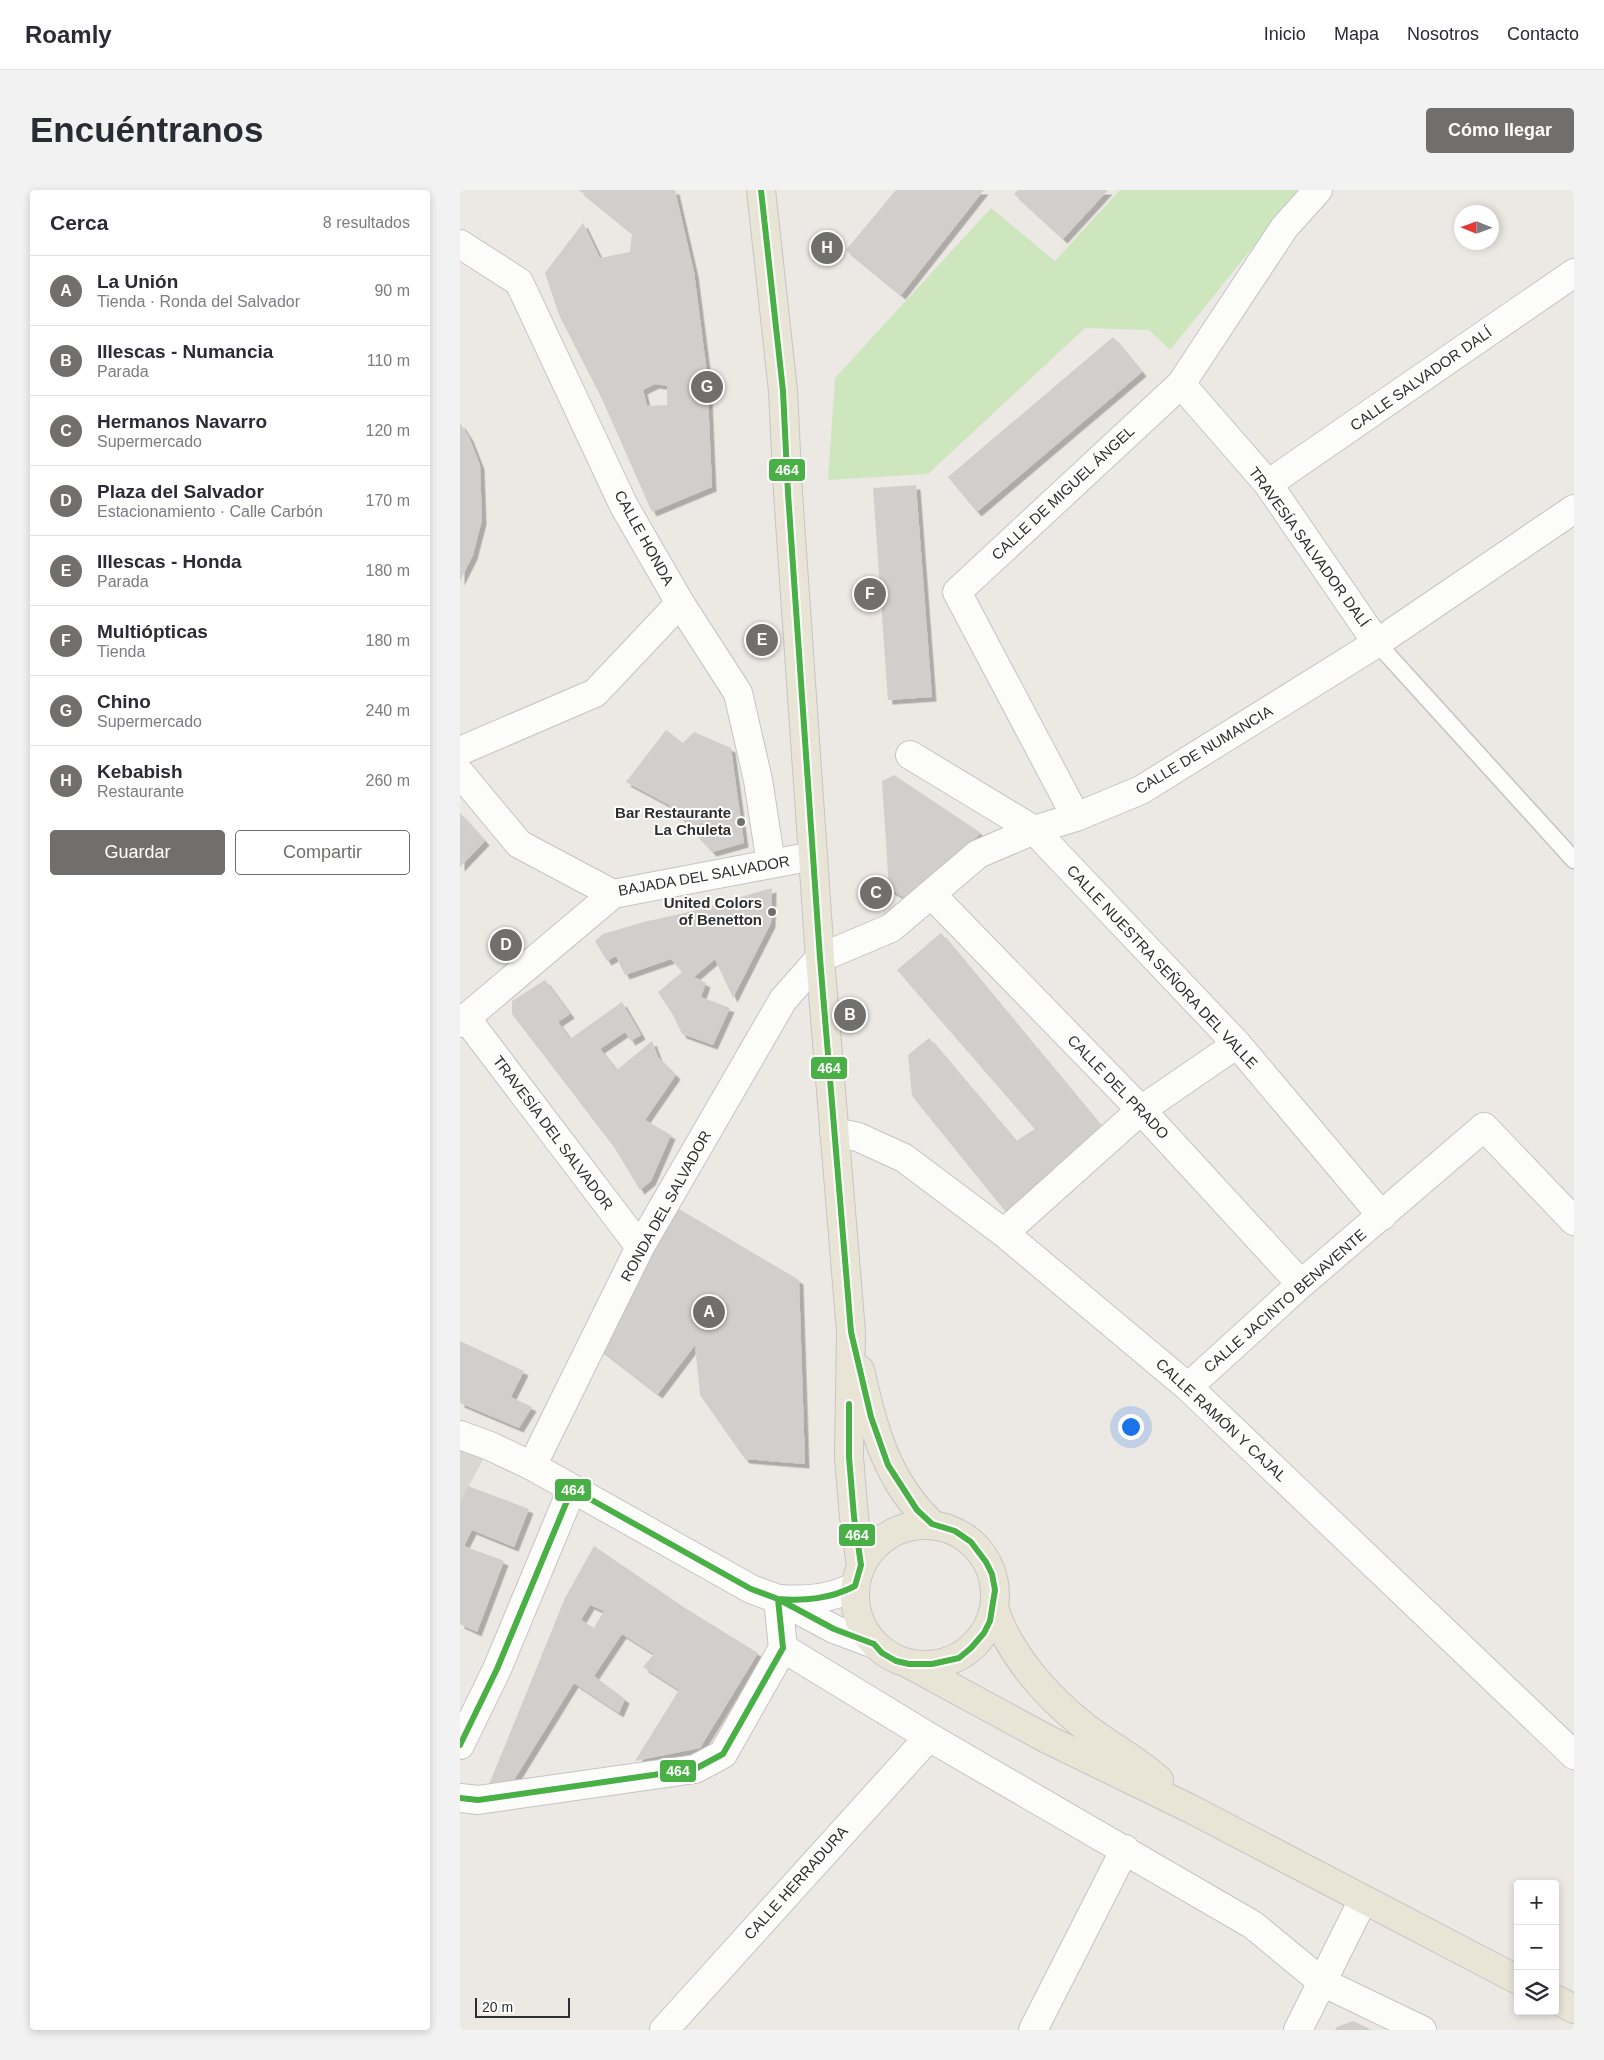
<!DOCTYPE html>
<html lang="es">
<meta charset="utf-8">
<style>
:root{--surface:#fff;--page:#f2f2f3;--text:#2b2b33;--muted:#7c7c81;--line:#e1e1e2;--accent:#706f6e}
body{margin:0;font-family:Arial,sans-serif;background:var(--page);color:var(--text)}
.controls{position:absolute;right:15px;bottom:15px;display:grid;overflow:hidden;border-radius:5px;box-shadow:0 2px 8px #0003}
.controls button{width:45px;height:45px;display:grid;place-items:center;padding:0;border:0;border-bottom:1px solid var(--line);background:var(--surface);color:var(--text);font:25px sans-serif}
.compass{position:absolute;left:994px;top:15px;width:45px;height:45px;border-radius:50%;background:var(--surface);box-shadow:0 2px 8px #0003;rotate:271deg}
.scale{position:absolute;left:15px;bottom:12px;width:95px;box-sizing:border-box;padding-left:5px;border:2px solid #2e2e2e;border-top:0;font-size:14px;line-height:18px;white-space:nowrap;color:#2e2e2e;-webkit-text-stroke:4px #fff;paint-order:stroke}
.you{position:absolute;left:670px;top:1236px;width:18px;height:18px;margin:-12px;border:4px solid #fff;border-radius:50%;background:#1a73e8;box-shadow:0 0 0 8px #1a73e833}
.badge{display:grid;place-items:center;width:32px;height:32px;border-radius:50%;background:var(--accent);color:#fff;font-size:16px;font-weight:700}
.pin{position:absolute;translate:-50% -50%;border:2px solid #fff;box-shadow:0 1px 5px #0006}
.list{margin:0;padding:0;list-style:none}
h2{display:flex;justify-content:space-between;align-items:center;height:65px;margin:0;padding:0 20px;font-size:21px}
h2 small{font-size:16px;font-weight:400;color:var(--muted)}
.list li{display:grid;grid-template-columns:32px 1fr auto;gap:15px;align-items:center;box-sizing:border-box;height:70px;padding:0 20px;border-top:1px solid var(--line)}
.list b{display:block;font-size:19px;white-space:nowrap}
.list p{margin:0;font-size:16px;white-space:nowrap;color:var(--muted)}
.list em{font-size:16px;font-style:normal;color:var(--muted)}
.actions{display:flex;gap:10px;padding:15px 20px}
.actions a{flex:1;padding:11px 0;border:1px solid var(--accent);border-radius:5px;text-align:center;font-size:18px;color:var(--accent)}
.actions .main{background:var(--accent);color:#fff}
.icon{flex:none;width:28px;height:28px;fill:none;stroke:currentColor;stroke-width:2;stroke-linecap:round;stroke-linejoin:round}
.map{position:relative;flex:none;width:1114px;height:1840px;overflow:hidden;border-radius:5px}
header{display:flex;align-items:center;gap:30px;box-sizing:border-box;height:70px;padding:0 25px;background:var(--surface);border-bottom:1px solid var(--line)}
header strong{font-size:24px}
nav{display:flex;gap:28px;margin-inline-start:auto;font-size:18px}
.intro{display:flex;align-items:center;justify-content:space-between;box-sizing:border-box;height:120px;padding:0 30px}
h1{margin:0;font-size:35px}
.button{padding:12px 22px;border-radius:5px;background:var(--accent);color:#fff;font-size:18px;font-weight:700}
main{display:flex;gap:30px;padding:0 30px}
aside{flex:1;background:var(--surface);border-radius:5px;box-shadow:0 2px 8px #0003}
.map>svg:first-child{display:block}
</style>
<header>
<strong>Roamly</strong>
<nav><a>Inicio</a><a>Mapa</a><a>Nosotros</a><a>Contacto</a></nav>
</header>
<div class="intro"><h1>Encuéntranos</h1><a class="button">Cómo llegar</a></div>
<main>
<aside>
<h2>Cerca<small>8 resultados</small></h2>
<ul class="list">
<li><span class="badge">A</span><div><b>La Unión</b><p>Tienda · Ronda del Salvador</p></div><em>90 m</em></li>
<li><span class="badge">B</span><div><b>Illescas - Numancia</b><p>Parada</p></div><em>110 m</em></li>
<li><span class="badge">C</span><div><b>Hermanos Navarro</b><p>Supermercado</p></div><em>120 m</em></li>
<li><span class="badge">D</span><div><b>Plaza del Salvador</b><p>Estacionamiento · Calle Carbón</p></div><em>170 m</em></li>
<li><span class="badge">E</span><div><b>Illescas - Honda</b><p>Parada</p></div><em>180 m</em></li>
<li><span class="badge">F</span><div><b>Multiópticas</b><p>Tienda</p></div><em>180 m</em></li>
<li><span class="badge">G</span><div><b>Chino</b><p>Supermercado</p></div><em>240 m</em></li>
<li><span class="badge">H</span><div><b>Kebabish</b><p>Restaurante</p></div><em>260 m</em></li>
</ul>
<div class="actions"><a class="main">Guardar</a><a>Compartir</a></div>
</aside>
<div class="map">
<svg width="1114" height="1840" viewBox="0 0 1114 1840">
<defs>
<filter id="shadow"><feDropShadow dx="4.5" dy="4.5" stdDeviation="0" flood-color="#0004"/></filter>
</defs>
<rect width="100%" height="100%" fill="#ece8e4"/>
<!-- green -->
<path fill="#cee6be" d="M 660,0 L 839,0 L 710,160 L 689,140 L 625,138 L 468,284 L 368,290 L 375,188 L 531,18 L 595,71 Z"/>
<!-- plaza -->
<path fill="#dad6d2" d="M 0,1245 L 30,1256 L 0,1313 Z"/>
<!-- building -->
<path fill="#d1cecb" fill-rule="evenodd" filter="url(#shadow)" d="M 119,0 L 215,0 L 234,82 L 247,183 L 252,297 L 192,322 L 142,209 L 99,125 L 85,83 L 123,33 L 140,68 L 170,62 L 172,43 ZM 195,194 L 207,196 L 207,215 L 187,216 L 183,200 Z
M 436,0 L 524,0 L 441,105 L 386,60 Z
M 558,0 L 648,0 L 603,49 L 554,4 Z
M 653,147 L 682,182 L 517,322 L 488,287 Z
M 0,233 L 9,247 L 20,275 L 22,330 L 13,365 L 0,391 Z
M 456,295 L 472,507 L 428,510 L 413,298 Z
M 206,540 L 223,553 L 234,542 L 271,558 L 284,653 L 252,662 L 209,615 L 166,592 Z
M 434,585 L 521,643 L 445,708 L 429,699 L 422,591 Z
M 0,623 L 25,651 L 0,677 Z
M 312,698 L 311,733 L 273,808 L 255,769 L 234,787 L 246,793 L 241,807 L 270,818 L 253,855 L 222,844 L 213,825 L 198,802 L 222,782 L 211,769 L 165,785 L 156,766 L 147,771 L 135,751 L 143,744 L 184,732 L 233,721 Z
M 481,743 L 646,942 L 545,1021 L 452,906 L 448,865 L 469,848 L 556,951 L 575,939 L 437,780 Z
M 85,790 L 110,824 L 98,832 L 110,849 L 162,812 L 181,845 L 171,851 L 165,842 L 140,859 L 157,880 L 192,851 L 198,867 L 216,885 L 185,930 L 211,945 L 191,991 L 180,1000 L 154,957 L 52,824 L 52,811 Z
M 219,1019 L 339,1090 L 345,1274 L 285,1269 L 240,1205 L 235,1155 L 198,1204 L 137,1157 Z
M 0,1151 L 64,1181 L 51,1207 L 72,1217 L 59,1238 L 0,1213 Z
M 8,1296 L 69,1319 L 54,1357 L 12,1340 L 4,1356 L 44,1371 L 17,1442 L 0,1434 L 0,1313 Z
M 134,1356 L 225,1418 L 298,1463 L 240,1558 L 175,1571 L 219,1500 L 183,1477 L 194,1464 L 162,1444 L 134,1486 L 165,1509 L 159,1523 L 114,1493 L 54,1590 L 28,1597 L 105,1408 ZM 130,1415 L 144,1421 L 134,1438 L 121,1430 Z
M 893,1831 L 912,1840 L 875,1840 L 877,1837 Z"/>
<g fill="none" stroke-linecap="round" stroke-linejoin="round">
<defs>
<path id="lane" d="M 917,453 L 1114,670"/>
<path id="street" d="M 0,54 L 59,92 L 164,316 L 220,413 L 278,503 L 298,590 L 311,674
M 721,194 L 808,294 L 917,453
M 808,294 L 1114,83
M 0,561 L 135,503 L 220,413
M 450,565 L 574,640 L 777,854 L 922,1026
M 0,583 L 59,654 L 153,704 L 353,666
M 616,627 L 497,402 L 721,194 L 824,38 L 858,0
M 471,704 L 681,920 L 841,1094
M 6,828 L 180,1057
M 0,833 L 153,704
M 374,942 L 398,947 L 444,968 L 544,1043 L 728,1197 L 1114,1565
M 544,1043 L 681,920 L 777,854
M 728,1197 L 841,1094 L 1024,937 L 1114,1031
M 72,1276 L 180,1057 L 323,810 L 360,768 L 431,738 L 518,664 L 574,640 L 616,627 L 681,600 L 917,453 L 1114,319
M 318,1409 L 323,1458
M 323,1458 L 469,1547 L 793,1735 L 862,1792 L 962,1840
M 0,1555 L 37,1479 L 112,1299
M 0,1608 L 18,1610 L 235,1579 L 263,1564 L 323,1458
M 204,1840 L 469,1547
M 573,1840 L 665,1659
M 838,1840 L 903,1710"/>
<path id="secondary" d="M 0,1245 L 30,1256 L 72,1276 L 291,1399 L 318,1409 L 374,1439 L 414,1454
M 321,1409 C 347,1411 372,1409 395,1396"/>
<path id="primary" d="M 301,0 L 323,201 L 328,303 L 360,768 L 391,1142 L 389,1267 L 394,1327 L 401,1375
M 400,1180 C 414,1240 426,1290 472,1334
M395 1405a70 70 0 1 1 140 0a70 70 0 1 1-140 0Z
M 534,1418 C 549,1464 586,1506 624,1536 C 648,1555 676,1569 699,1590
M 449,1474 L 587,1549 L 733,1620 L 1058,1790
M 1095,1809 L 1114,1819"/>
</defs>
<!-- lane casing -->
<use href="#lane" stroke="#c5c4c5" stroke-width="19"/>
<!-- street casing -->
<use href="#street" stroke="#c5c4c5" stroke-width="30"/>
<!-- secondary casing -->
<use href="#secondary" stroke="#c5c4c5" stroke-width="30"/>
<!-- primary casing -->
<use href="#primary" stroke="#c6c5c4" stroke-width="30"/>
<!-- lane -->
<use href="#lane" stroke="#fcfcfb" stroke-width="16"/>
<!-- street -->
<use href="#street" stroke="#fcfcfb" stroke-width="28"/>
<!-- secondary -->
<use href="#secondary" stroke="#fcfcfb" stroke-width="28"/>
<!-- primary -->
<use href="#primary" stroke="#e8e4d6" stroke-width="28"/>
<defs>
<path id="bus-1" d="M 318,1409 C 345,1411 370,1409 395,1396 L 401,1375 L 394,1327 L 389,1267 L 389,1214
M 0,1555 L 37,1479 L 112,1299 L 291,1399 L 318,1409 L 374,1439 L 414,1454 L 422,1463 L 436,1471 L 449,1474 L 472,1474 L 499,1468 L 511,1458 L 524,1443 L 530,1431 L 535,1400 L 532,1384 L 526,1372 L 511,1352 L 495,1341 L 472,1334 L 457,1320 L 428,1275 L 411,1227 L 391,1142 L 360,768 L 328,303 L 323,201 L 301,0
M 0,1608 L 18,1610 L 235,1579 L 263,1564 L 323,1458 L 318,1409"/>
</defs>
<!-- bus-1 casing -->
<use href="#bus-1" stroke="#fff" stroke-width="10"/>
<!-- bus-1 -->
<use href="#bus-1" stroke="#49b046" stroke-width="6"/>
</g>
<!-- markers -->
<g fill="#706f6e" stroke="#fff" stroke-width="2">
<circle cx="281" cy="632" r="5"/>
<circle cx="312" cy="722" r="5"/>
</g>
<g text-anchor="middle" stroke-width="4" stroke-linejoin="round" paint-order="stroke">
<!-- street labels -->
<g font-size="15" fill="#2e2e2e" stroke="#fff">
<text transform="translate(961 189) rotate(-35)" y="5">CALLE SALVADOR DALÍ</text>
<text transform="translate(603 303) rotate(-43)" y="5">CALLE DE MIGUEL ÁNGEL</text>
<text transform="translate(184 348) rotate(61)" y="5">CALLE HONDA</text>
<text transform="translate(849 357) rotate(54)" y="5">TRAVESÍA SALVADOR DALÍ</text>
<text transform="translate(744 560) rotate(-31)" y="5">CALLE DE NUMANCIA</text>
<text transform="translate(244 686) rotate(-10)" y="5">BAJADA DEL SALVADOR</text>
<text transform="translate(702 777) rotate(47)" y="5">CALLE NUESTRA SEÑORA DEL VALLE</text>
<text transform="translate(658 897) rotate(46)" y="5">CALLE DEL PRADO</text>
<text transform="translate(93 943) rotate(53)" y="5">TRAVESÍA DEL SALVADOR</text>
<text transform="translate(206 1016) rotate(-61)" y="5">RONDA DEL SALVADOR</text>
<text transform="translate(825 1111) rotate(-41)" y="5">CALLE JACINTO BENAVENTE</text>
<text transform="translate(761 1230) rotate(43)" y="5">CALLE RAMÓN Y CAJAL</text>
<text transform="translate(336 1693) rotate(-48)" y="5">CALLE HERRADURA</text>
</g>
<!-- poi labels -->
<g font-size="15" font-weight="bold" fill="#2e2e2e" stroke="#fff" text-anchor="end">
<text x="271" y="628">Bar Restaurante<tspan x="271" dy="17">La Chuleta</tspan></text>
<text x="302" y="718">United Colors<tspan x="302" dy="17">of Benetton</tspan></text>
</g>
</g>
<g stroke="#fff" stroke-width="2">
<rect x="308" y="268" width="38" height="24" rx="5" fill="#49b046"/>
<rect x="350" y="866" width="38" height="24" rx="5" fill="#49b046"/>
<rect x="94" y="1288" width="38" height="24" rx="5" fill="#49b046"/>
<rect x="378" y="1333" width="38" height="24" rx="5" fill="#49b046"/>
<rect x="199" y="1569" width="38" height="24" rx="5" fill="#49b046"/>
</g>
<g font-size="14" text-anchor="middle" font-weight="bold" fill="#fff">
<text x="327" y="285">464</text>
<text x="369" y="883">464</text>
<text x="113" y="1305">464</text>
<text x="397" y="1350">464</text>
<text x="218" y="1586">464</text>
</g>
</svg>
<div class="controls">
<button>+</button>
<button>−</button>
<button><svg class="icon" aria-label="layers" viewBox="0 0 24 24"><path d="M12 4l9 5-9 5-9-5zM3 14l9 5 9-5"/></svg></button>
</div>
<svg class="compass" viewBox="-18 -18 36 36"><path d="M0-13l5 13h-10z" fill="#e53935"/><path d="M0 13l5-13h-10z" fill="#7c7c81"/></svg>
<div class="scale">20 m</div>
<div class="you"></div>
<div class="pin badge" style="left:249px;top:1122px">A</div>
<div class="pin badge" style="left:390px;top:825px">B</div>
<div class="pin badge" style="left:416px;top:703px">C</div>
<div class="pin badge" style="left:46px;top:755px">D</div>
<div class="pin badge" style="left:302px;top:450px">E</div>
<div class="pin badge" style="left:410px;top:404px">F</div>
<div class="pin badge" style="left:247px;top:197px">G</div>
<div class="pin badge" style="left:367px;top:58px">H</div>
</div>
</main>
